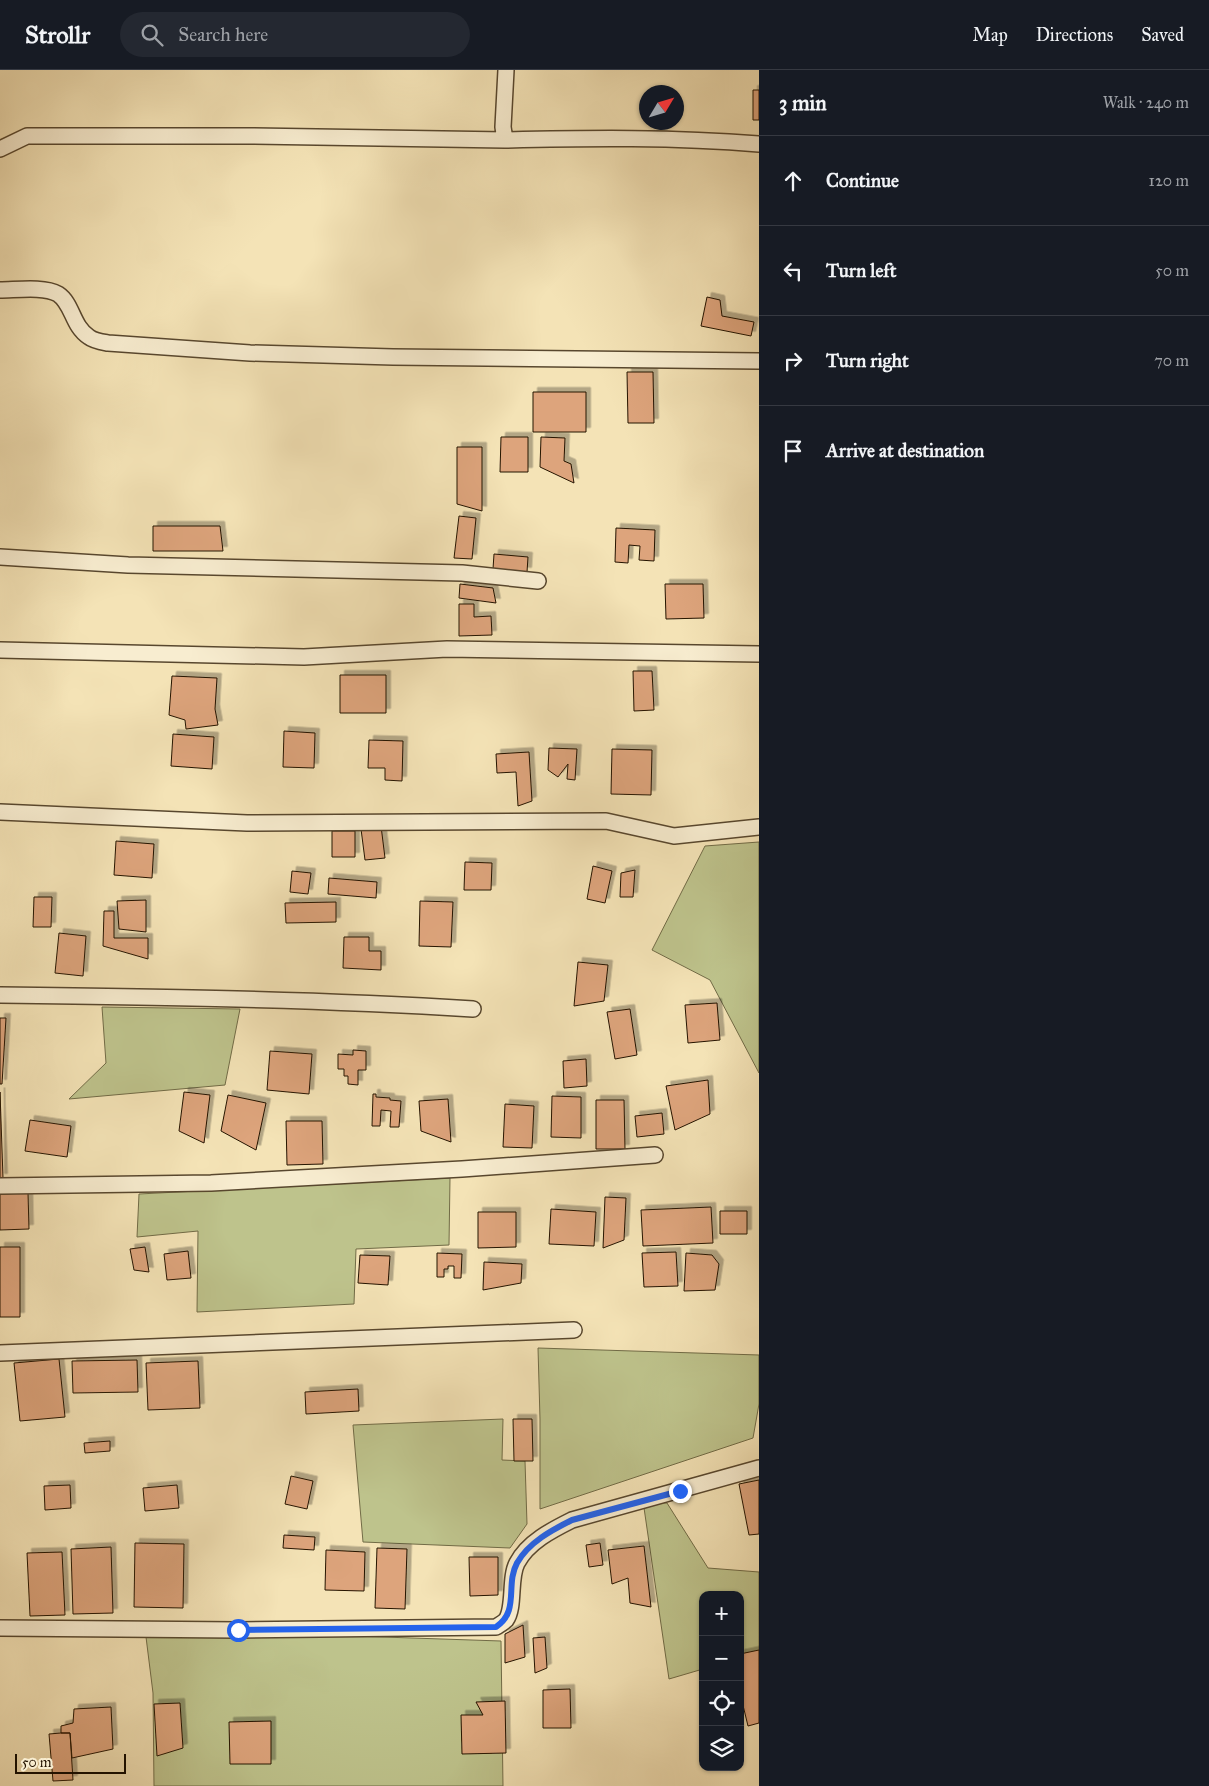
<!DOCTYPE html>
<meta charset="utf-8">
<style>
:root{--surface:#171b24;--page:#242831;--text:#f1f3f6;--muted:#9ea1a6;--line:#363941}
body{margin:0;font-family:"IM FELL Great Primer",serif;background:var(--page);color:var(--text)}
.controls{position:absolute;right:15px;bottom:15px;display:grid;overflow:hidden;border-radius:10px;box-shadow:0 1px 4px #0004}
.controls button{width:45px;height:45px;display:grid;place-items:center;padding:0;border:0;border-bottom:1px solid var(--line);background:var(--surface);color:var(--text);font:25px sans-serif}
.compass{position:absolute;left:639px;top:15px;width:45px;height:45px;border-radius:50%;background:var(--surface);box-shadow:0 1px 4px #0004;rotate:52deg}
.scale{position:absolute;left:15px;bottom:12px;width:111px;box-sizing:border-box;padding-left:5px;border:2px solid #241300;border-top:0;font-size:14px;line-height:18px;white-space:nowrap;color:#241300;-webkit-text-stroke:4px #f8edd0;paint-order:stroke}
.stop{position:absolute;width:15px;height:15px;margin:-11px;border:4px solid #2563eb;border-radius:50%;background:#fff}
.stop.end{background:#2563eb;border-color:#fff;box-shadow:0 1px 5px #0008}
.list{margin:0;padding:0;list-style:none}
h2{display:flex;justify-content:space-between;align-items:center;height:65px;margin:0;padding:0 20px;font-size:21px}
h2 small{font-size:16px;font-weight:400;color:var(--muted)}
.list li{display:grid;grid-template-columns:32px 1fr auto;gap:15px;align-items:center;box-sizing:border-box;height:90px;padding:0 20px;border-top:1px solid var(--line)}
.list b{display:block;font-size:19px;white-space:nowrap}
.list em{font-size:16px;font-style:normal;color:var(--muted)}
.icon{flex:none;width:28px;height:28px;fill:none;stroke:currentColor;stroke-width:2;stroke-linecap:round;stroke-linejoin:round}
.map{position:relative;flex:none;width:759px;height:1716px;overflow:hidden}
header{display:flex;align-items:center;gap:30px;box-sizing:border-box;height:70px;padding:0 25px;background:var(--surface);border-bottom:1px solid var(--line)}
header strong{font-size:24px}
nav{display:flex;gap:28px;margin-inline-start:auto;font-size:18px}
.search{width:350px;height:45px;background:var(--page);display:flex;align-items:center;gap:12px;box-sizing:border-box;padding:0 18px;border-radius:28px;color:var(--muted);font-size:19px}
main{display:flex}
aside{flex:1;background:var(--surface)}
.map>svg:first-child{display:block}
</style>
<header>
<strong>Strollr</strong>
<div class="search"><svg class="icon" aria-label="search" viewBox="0 0 24 24"><circle cx="10" cy="10" r="6"/><path d="M15 15l6 6"/></svg>Search here</div>
<nav><a>Map</a><a>Directions</a><a>Saved</a></nav>
</header>
<main>
<div class="map">
<svg width="759" height="1716" viewBox="0 0 759 1716">
<defs>
<filter id="shadow"><feDropShadow dx="4.5" dy="-4.5" stdDeviation="0" flood-color="#0004"/></filter>
</defs>
<rect width="100%" height="100%" fill="#f4e3b6"/>
<filter id="stains"><feTurbulence type="fractalNoise" baseFrequency=".004" numOctaves="4"/><feColorMatrix values="0 0 0 0 .2 0 0 0 0 .09 0 0 0 0 .02 0 0 0 .5 -.17"/></filter>
<radialGradient id="worn" r=".72"><stop offset=".6" stop-color="#630" stop-opacity="0"/><stop offset="1" stop-color="#630" stop-opacity=".3"/></radialGradient>
<!-- park -->
<path fill="#bec38c" stroke="#716b46" d="M 759,772 L 759,1003 L 710,910 L 652,880 L 705,776 Z
M 102,937 L 240,939 L 225,1015 L 69,1029 L 106,993 Z
M 450,1108 L 449,1175 L 356,1179 L 354,1234 L 197,1242 L 198,1161 L 137,1167 L 139,1124 Z
M 538,1278 L 759,1285 L 759,1334 L 753,1368 L 540,1439 L 540,1349 Z
M 503,1349 L 502,1390 L 525,1391 L 527,1454 L 510,1478 L 363,1472 L 353,1355 Z
M 643,1431 L 667,1433 L 708,1498 L 759,1502 L 759,1583 L 740,1588 L 740,1525 L 703,1525 L 703,1599 L 669,1609 Z
M 145,1559 L 501,1571 L 503,1716 L 154,1716 L 153,1623 Z"/>
<!-- building -->
<path fill="#dda47b" stroke="#241300" filter="url(#shadow)" d="M 753,20 L 759,20 L 759,50 L 753,50 Z
M 707,227 L 720,230 L 722,246 L 754,252 L 751,266 L 701,256 Z
M 627,302 L 653,302 L 654,353 L 628,353 Z
M 533,322 L 586,322 L 586,362 L 533,362 Z
M 501,367 L 528,367 L 528,402 L 500,402 Z
M 541,367 L 565,368 L 564,391 L 571,394 L 574,413 L 540,397 Z
M 457,377 L 482,377 L 482,441 L 457,434 Z
M 459,446 L 476,448 L 472,489 L 454,488 Z
M 153,456 L 220,456 L 223,481 L 153,481 Z
M 616,458 L 655,460 L 654,491 L 639,490 L 640,476 L 629,475 L 628,493 L 615,492 Z
M 494,484 L 528,487 L 527,502 L 493,499 Z
M 460,514 L 493,518 L 496,533 L 459,528 Z
M 665,514 L 703,514 L 704,548 L 666,549 Z
M 459,534 L 474,534 L 474,547 L 491,546 L 492,565 L 459,566 Z
M 633,601 L 652,601 L 654,640 L 634,641 Z
M 340,605 L 386,605 L 386,643 L 340,643 Z
M 172,606 L 217,608 L 215,639 L 218,655 L 186,659 L 185,650 L 169,645 Z
M 284,661 L 315,663 L 314,698 L 283,697 Z
M 173,664 L 214,667 L 212,699 L 171,696 Z
M 369,670 L 403,671 L 402,711 L 385,710 L 385,698 L 368,698 Z
M 549,678 L 577,679 L 575,710 L 567,709 L 568,694 L 558,707 L 548,700 Z
M 612,679 L 652,680 L 651,725 L 611,724 Z
M 529,682 L 532,731 L 518,736 L 516,702 L 497,703 L 496,684 Z
M 381,756 L 385,788 L 365,790 L 361,759 Z
M 332,761 L 355,761 L 355,787 L 332,787 Z
M 116,771 L 154,774 L 152,808 L 114,805 Z
M 465,792 L 492,793 L 491,820 L 464,820 Z
M 593,796 L 612,801 L 605,833 L 587,829 Z
M 635,800 L 633,827 L 620,827 L 621,803 Z
M 292,801 L 311,803 L 308,824 L 290,822 Z
M 329,808 L 377,812 L 376,828 L 328,824 Z
M 34,827 L 52,827 L 51,857 L 33,857 Z
M 146,830 L 146,862 L 119,859 L 117,831 Z
M 420,831 L 453,832 L 451,877 L 419,876 Z
M 336,832 L 336,852 L 286,853 L 285,833 Z
M 104,841 L 114,841 L 114,868 L 148,868 L 148,889 L 103,876 Z
M 59,863 L 86,866 L 83,906 L 55,903 Z
M 344,867 L 369,867 L 369,881 L 381,881 L 381,900 L 343,898 Z
M 578,892 L 608,895 L 604,931 L 574,936 Z
M 717,933 L 720,970 L 688,973 L 685,935 Z
M 630,939 L 637,985 L 615,989 L 607,942 Z
M 0,948 L 6,948 L 2,1014 L 0,1014 Z
M 353,980 L 366,981 L 366,1000 L 358,1000 L 358,1015 L 348,1014 L 348,1006 L 344,1006 L 344,999 L 338,999 L 338,984 L 353,985 Z
M 270,981 L 312,984 L 309,1024 L 267,1020 Z
M 586,989 L 587,1016 L 564,1018 L 563,991 Z
M 708,1010 L 710,1044 L 675,1060 L 666,1016 Z
M 0,1022 L 3,1108 L 0,1108 Z
M 184,1022 L 210,1025 L 204,1073 L 179,1061 Z
M 373,1024 L 376,1024 L 376,1027 L 390,1028 L 390,1030 L 401,1031 L 399,1057 L 390,1057 L 391,1041 L 381,1040 L 380,1056 L 372,1056 Z
M 228,1025 L 266,1033 L 256,1080 L 221,1061 Z
M 552,1026 L 581,1027 L 581,1068 L 551,1067 Z
M 448,1029 L 451,1072 L 421,1061 L 419,1031 Z
M 596,1030 L 624,1030 L 625,1079 L 596,1079 Z
M 505,1034 L 534,1036 L 532,1078 L 503,1077 Z
M 662,1043 L 664,1064 L 637,1067 L 635,1046 Z
M 30,1050 L 71,1056 L 67,1087 L 25,1081 Z
M 286,1051 L 322,1051 L 323,1094 L 287,1095 Z
M 28,1123 L 29,1159 L 0,1160 L 0,1124 Z
M 605,1127 L 626,1128 L 624,1170 L 603,1178 Z
M 711,1137 L 713,1173 L 643,1176 L 641,1140 Z
M 551,1139 L 596,1142 L 594,1176 L 549,1174 Z
M 720,1141 L 747,1141 L 747,1164 L 720,1164 Z
M 478,1142 L 516,1142 L 516,1177 L 478,1178 Z
M 0,1177 L 20,1177 L 20,1247 L 0,1247 Z
M 145,1177 L 149,1202 L 134,1200 L 130,1179 Z
M 188,1181 L 191,1208 L 167,1210 L 164,1184 Z
M 676,1182 L 678,1216 L 644,1217 L 642,1183 Z
M 437,1183 L 462,1184 L 461,1208 L 454,1208 L 454,1196 L 448,1196 L 448,1199 L 444,1199 L 444,1207 L 437,1207 Z
M 686,1183 L 712,1185 L 719,1194 L 715,1220 L 684,1221 Z
M 360,1185 L 390,1186 L 388,1215 L 358,1213 Z
M 484,1192 L 522,1194 L 521,1213 L 483,1220 Z
M 59,1289 L 65,1347 L 20,1351 L 14,1293 Z
M 137,1290 L 138,1322 L 73,1323 L 72,1291 Z
M 198,1291 L 200,1338 L 148,1340 L 146,1293 Z
M 358,1319 L 359,1341 L 306,1344 L 305,1322 Z
M 513,1349 L 532,1349 L 533,1391 L 514,1391 Z
M 110,1371 L 110,1381 L 85,1383 L 84,1373 Z
M 291,1406 L 313,1411 L 307,1439 L 285,1434 Z
M 759,1410 L 759,1464 L 749,1465 L 739,1414 Z
M 70,1415 L 71,1438 L 45,1440 L 44,1416 Z
M 177,1415 L 179,1438 L 145,1441 L 143,1418 Z
M 284,1465 L 315,1467 L 314,1480 L 283,1478 Z
M 135,1473 L 184,1474 L 183,1538 L 134,1537 Z
M 600,1473 L 603,1495 L 589,1497 L 586,1475 Z
M 644,1476 L 651,1537 L 630,1533 L 628,1508 L 612,1514 L 608,1480 Z
M 111,1477 L 113,1543 L 73,1544 L 71,1479 Z
M 377,1478 L 407,1479 L 405,1539 L 375,1538 Z
M 326,1480 L 365,1482 L 364,1521 L 325,1520 Z
M 62,1482 L 65,1545 L 30,1546 L 27,1483 Z
M 469,1487 L 498,1487 L 498,1525 L 470,1526 Z
M 523,1555 L 525,1587 L 505,1593 L 505,1564 Z
M 545,1567 L 547,1598 L 535,1603 L 533,1568 Z
M 759,1580 L 759,1653 L 748,1656 L 740,1623 L 740,1584 Z
M 570,1619 L 571,1658 L 543,1658 L 543,1620 Z
M 505,1631 L 506,1683 L 462,1684 L 461,1645 L 483,1645 L 476,1632 Z
M 180,1633 L 183,1678 L 157,1686 L 154,1634 Z
M 111,1637 L 113,1679 L 72,1688 L 70,1663 L 61,1663 L 61,1656 L 73,1653 L 74,1639 Z
M 271,1651 L 271,1694 L 230,1694 L 229,1652 Z
M 61,1663 L 70,1663 L 73,1710 L 53,1711 L 49,1664 Z"/>
<g fill="none" stroke-linecap="round" stroke-linejoin="round">
<defs>
<path id="street" d="M 505,70 C 590,68 674,67 759,74
M 0,79 L 27,66 L 253,66 L 505,70 L 503,57 L 506,0
M 0,220 C 16,220 44,216 58,224 C 73,234 72,256 89,267 C 94,271 102,272 108,273 L 250,283 L 393,287 L 759,291
M 0,487 L 128,495 L 462,503 L 538,511
M 0,580 L 304,587 L 447,579 L 759,584
M 0,742 L 247,753 L 606,751 L 674,766 L 759,757
M 0,925 C 158,927 315,929 473,939
M 0,1116 L 211,1113 L 462,1099 L 655,1085
M 0,1283 L 574,1260
M 0,1558 L 238,1560 L 496,1557 C 499,1555 503,1553 506,1550 C 515,1538 509,1508 517,1493 C 528,1472 552,1460 572,1450 L 759,1398"/>
</defs>
<!-- street casing -->
<use href="#street" stroke="#58472e" stroke-width="18"/>
<!-- street -->
<use href="#street" stroke="#f8edd0" stroke-width="15"/>
</g>
<g fill="none" stroke-linecap="round" stroke-linejoin="round">
<!-- route -->
<path stroke="#2563eb" stroke-width="6" d="M 238,1560 L 496,1557 C 520,1541 505,1515 517,1493 C 529,1472 552,1460 572,1450 L 680,1421"/>
</g>
<rect width="100%" height="100%" filter="url(#stains)"/>
<rect width="100%" height="100%" fill="url(#worn)"/>
</svg>
<div class="controls">
<button>+</button>
<button>−</button>
<button><svg class="icon" aria-label="locate" viewBox="0 0 24 24"><circle cx="12" cy="12" r="6"/><path d="M12 2v4M12 18v4M2 12h4M18 12h4"/></svg></button>
<button><svg class="icon" aria-label="layers" viewBox="0 0 24 24"><path d="M12 4l9 5-9 5-9-5zM3 14l9 5 9-5"/></svg></button>
</div>
<svg class="compass" viewBox="-18 -18 36 36"><path d="M0-13l5 13h-10z" fill="#e53935"/><path d="M0 13l5-13h-10z" fill="#9ea1a6"/></svg>
<div class="scale">50 m</div>
<div class="stop" style="left:238px;top:1560px"></div>
<div class="stop end" style="left:680px;top:1421px"></div>
</div>
<aside>
<h2>3 min<small>Walk · 240 m</small></h2>
<ul class="list">
<li><svg class="icon" aria-label="ahead" viewBox="0 0 24 24"><path d="M12 20V5M6 11l6-6 6 6"/></svg><div><b>Continue</b></div><em>120 m</em></li>
<li><svg class="icon" aria-label="left" viewBox="0 0 24 24"><path d="M17 20v-9H6M10 6l-5 5 5 5"/></svg><div><b>Turn left</b></div><em>50 m</em></li>
<li><svg class="icon" aria-label="right" viewBox="0 0 24 24"><path d="M7 20v-9h11M14 6l5 5-5 5"/></svg><div><b>Turn right</b></div><em>70 m</em></li>
<li><svg class="icon" aria-label="arrive" viewBox="0 0 24 24"><path d="M6 21V4h12l-3 4 3 4H6"/></svg><div><b>Arrive at destination</b></div></li>
</ul>
</aside>
</main>
